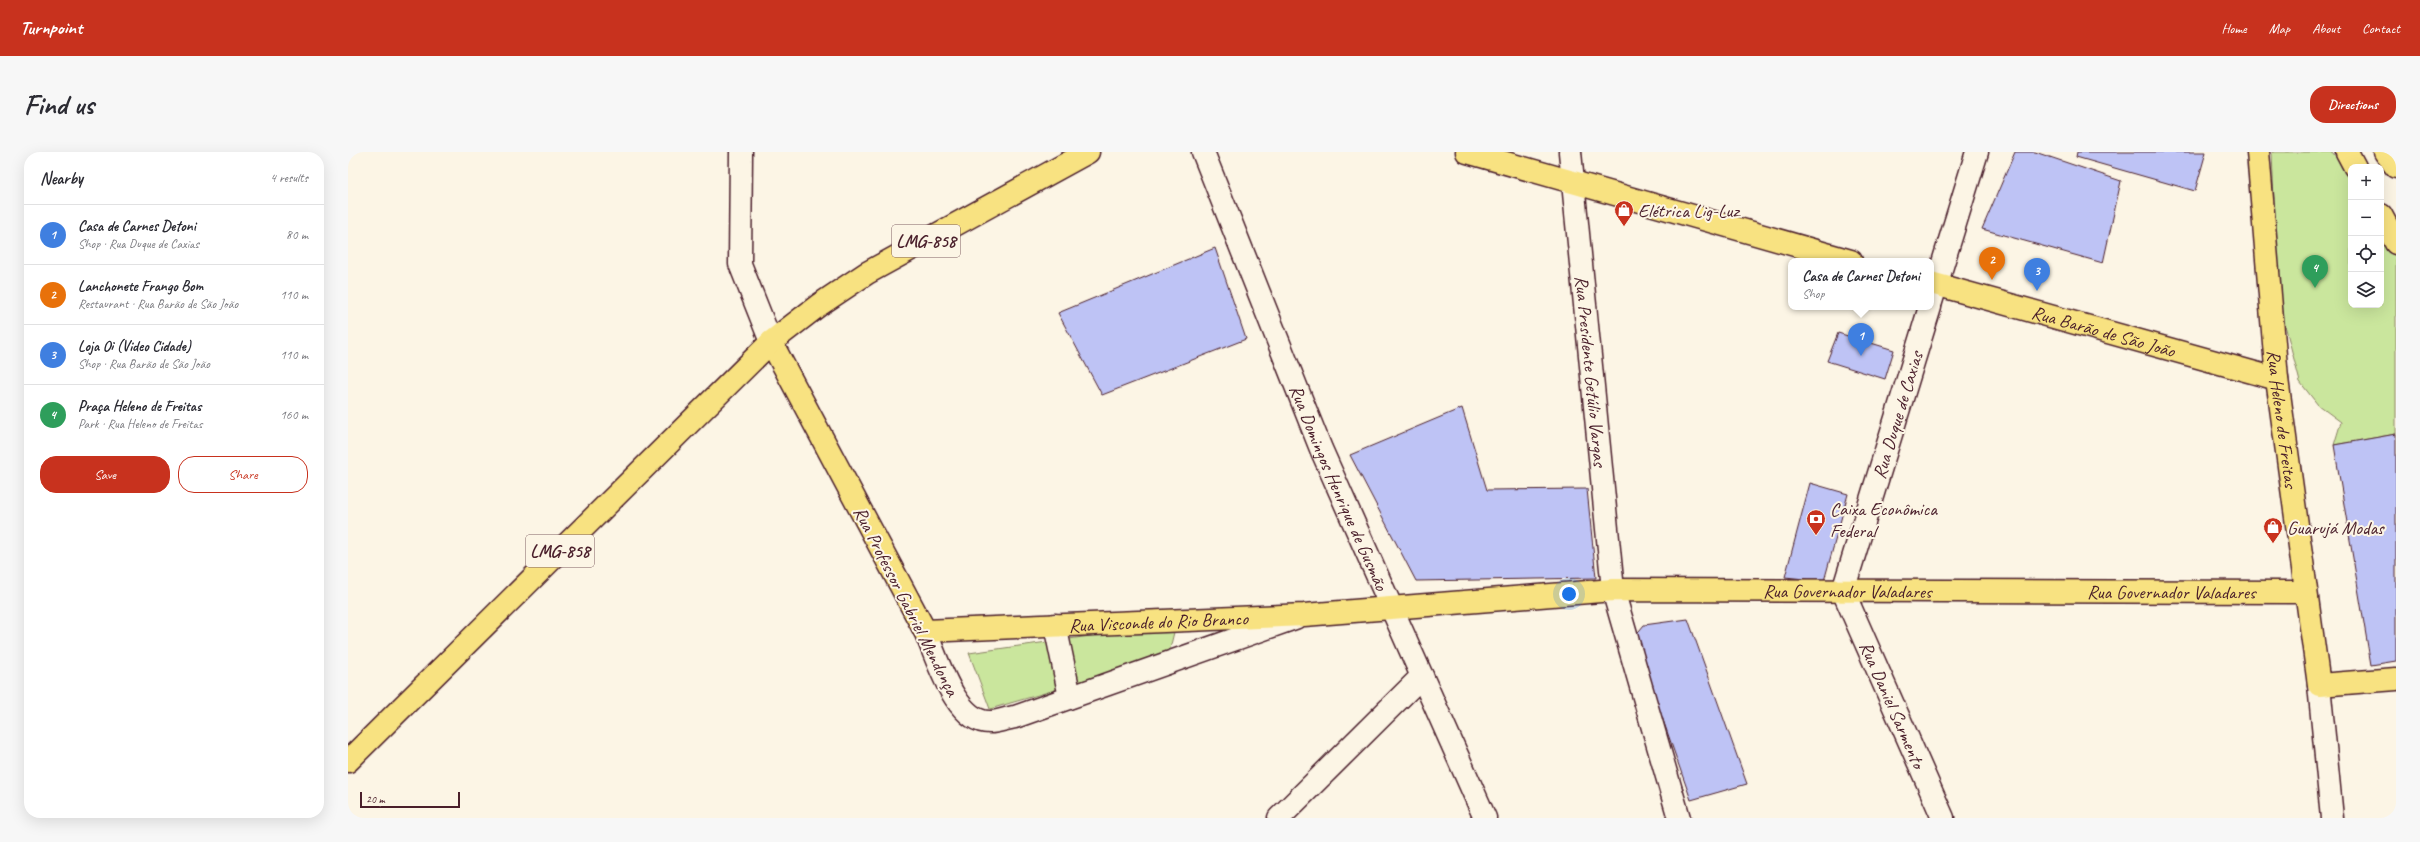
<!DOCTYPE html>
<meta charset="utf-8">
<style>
:root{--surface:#fff;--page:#f7f7f7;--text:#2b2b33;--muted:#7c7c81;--line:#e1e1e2;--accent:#c8321e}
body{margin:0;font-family:Caveat,sans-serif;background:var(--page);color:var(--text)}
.controls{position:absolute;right:12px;top:12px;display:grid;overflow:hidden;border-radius:8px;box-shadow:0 4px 16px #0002}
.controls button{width:36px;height:36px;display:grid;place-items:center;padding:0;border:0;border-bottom:1px solid var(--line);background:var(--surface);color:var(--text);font:20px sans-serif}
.scale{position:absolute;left:12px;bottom:10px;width:100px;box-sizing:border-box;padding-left:4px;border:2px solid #4a1f2b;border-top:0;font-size:11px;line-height:14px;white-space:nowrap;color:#4a1f2b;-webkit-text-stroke:3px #fcf5e5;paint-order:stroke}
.you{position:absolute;left:1221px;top:442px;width:14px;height:14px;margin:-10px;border:3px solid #fff;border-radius:50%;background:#1a73e8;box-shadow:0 0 0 6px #1a73e833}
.badge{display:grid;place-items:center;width:26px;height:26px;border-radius:50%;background:var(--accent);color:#fff;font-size:13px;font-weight:700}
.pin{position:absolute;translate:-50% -33px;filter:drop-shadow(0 1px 2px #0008)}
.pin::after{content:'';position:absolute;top:21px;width:14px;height:12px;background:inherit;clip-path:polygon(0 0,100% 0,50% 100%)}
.popup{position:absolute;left:1440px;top:106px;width:146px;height:52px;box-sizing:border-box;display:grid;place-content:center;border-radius:8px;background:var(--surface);filter:drop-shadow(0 1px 3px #0005);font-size:13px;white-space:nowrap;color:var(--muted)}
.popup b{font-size:15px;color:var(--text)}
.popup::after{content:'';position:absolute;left:50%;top:100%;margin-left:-8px;border:8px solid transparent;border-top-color:var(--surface)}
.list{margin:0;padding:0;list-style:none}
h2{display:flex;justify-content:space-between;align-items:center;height:52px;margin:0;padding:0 16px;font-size:17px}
h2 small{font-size:13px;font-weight:400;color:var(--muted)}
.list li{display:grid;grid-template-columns:26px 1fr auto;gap:12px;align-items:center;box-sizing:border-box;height:60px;padding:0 16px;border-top:1px solid var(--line)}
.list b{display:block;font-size:15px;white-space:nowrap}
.list p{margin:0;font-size:13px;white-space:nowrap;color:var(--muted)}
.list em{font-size:13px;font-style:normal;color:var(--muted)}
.actions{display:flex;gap:8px;padding:12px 16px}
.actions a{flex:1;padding:9px 0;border:1px solid var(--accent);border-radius:16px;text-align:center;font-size:14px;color:var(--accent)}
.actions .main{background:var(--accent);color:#fff}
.icon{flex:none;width:22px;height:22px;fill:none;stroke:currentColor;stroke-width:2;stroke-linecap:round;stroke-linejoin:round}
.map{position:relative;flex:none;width:2048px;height:666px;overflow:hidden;border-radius:16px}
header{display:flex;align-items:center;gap:24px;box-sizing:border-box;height:56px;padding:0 20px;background:var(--accent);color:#fff}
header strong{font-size:19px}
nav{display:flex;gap:22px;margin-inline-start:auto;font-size:14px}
.intro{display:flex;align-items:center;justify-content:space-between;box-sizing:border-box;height:96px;padding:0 24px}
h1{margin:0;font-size:28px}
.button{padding:10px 18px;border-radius:16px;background:var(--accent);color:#fff;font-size:14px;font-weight:700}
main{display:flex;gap:24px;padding:0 24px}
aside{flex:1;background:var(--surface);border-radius:16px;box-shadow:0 4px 16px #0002}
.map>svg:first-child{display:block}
</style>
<header>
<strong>Turnpoint</strong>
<nav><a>Home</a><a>Map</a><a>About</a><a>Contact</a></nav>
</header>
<div class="intro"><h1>Find us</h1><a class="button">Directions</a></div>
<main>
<aside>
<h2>Nearby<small>4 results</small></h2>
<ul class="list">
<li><span class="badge" style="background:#3f7fe0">1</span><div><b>Casa de Carnes Detoni</b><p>Shop · Rua Duque de Caxias</p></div><em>80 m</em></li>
<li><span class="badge" style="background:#e8710a">2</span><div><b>Lanchonete Frango Bom</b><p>Restaurant · Rua Barão de São João</p></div><em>110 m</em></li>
<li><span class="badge" style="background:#3f7fe0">3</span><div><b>Loja Oi (Video Cidade)</b><p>Shop · Rua Barão de São João</p></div><em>110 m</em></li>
<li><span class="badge" style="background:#2e9e5b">4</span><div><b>Praça Heleno de Freitas</b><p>Park · Rua Heleno de Freitas</p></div><em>160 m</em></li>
</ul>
<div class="actions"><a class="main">Save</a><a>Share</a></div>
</aside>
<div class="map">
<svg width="2048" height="666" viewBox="0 0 2048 666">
<rect width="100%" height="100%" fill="#fcf5e5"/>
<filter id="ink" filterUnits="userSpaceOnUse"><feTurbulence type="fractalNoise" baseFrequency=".025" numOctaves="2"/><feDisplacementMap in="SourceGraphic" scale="8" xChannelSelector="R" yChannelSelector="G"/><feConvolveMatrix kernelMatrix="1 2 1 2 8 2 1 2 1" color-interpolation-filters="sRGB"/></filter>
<g filter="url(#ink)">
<!-- green -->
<path fill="#cae69d" stroke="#8a8264" d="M 1924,0 L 1984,0 L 2003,23 L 2003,153 L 2033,153 L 2033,74 L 2048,104 L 2048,282 L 1986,293 L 1993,270 L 1970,253 L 1952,230 L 1937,173 L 1929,119 Z
M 828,472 L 820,505 L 642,557 L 621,501 Z"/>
<!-- building -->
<path fill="#bec3f5" stroke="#4a1f2b" d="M 1667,0 L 1687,0 L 1773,29 L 1755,111 L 1634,77 Z
M 1729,0 L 1858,0 L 1847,39 L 1728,5 Z
M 867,96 L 898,187 L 754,243 L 710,161 Z
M 1490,181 L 1546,198 L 1537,227 L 1479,209 Z
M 1114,256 L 1139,338 L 1239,337 L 1248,426 L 1068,429 L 1002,303 Z
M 2048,282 L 2048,509 L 2023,513 L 1986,293 Z
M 1462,331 L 1500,342 L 1476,429 L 1437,425 Z
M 1340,467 L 1399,632 L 1343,648 L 1286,485 L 1296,473 Z"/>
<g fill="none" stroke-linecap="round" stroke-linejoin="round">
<defs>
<g id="minor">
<path d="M 393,0 L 392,112 L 423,190"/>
<path id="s1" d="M 855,0 L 973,297 L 1137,666"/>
<path id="s2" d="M 1222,0 L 1265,438 L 1331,666"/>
<path d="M 1583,150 L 1629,0"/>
<path id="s3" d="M 1582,155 L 1495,439 L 1595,666"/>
<path d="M 707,473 L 722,545"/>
<path d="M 577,479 C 589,505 607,571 642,570 C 650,570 659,566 667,565 L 947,466"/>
<path d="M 1971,533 L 1984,666"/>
<path d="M 931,666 L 1074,524"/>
</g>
<g id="major">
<path d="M 1119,0 L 1503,109"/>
<path id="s4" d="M 1910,0 L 1929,227 L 1971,533 L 2048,527"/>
<path d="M 1999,0 L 2007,15"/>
<path d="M 2037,0 L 2048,15"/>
<path d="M 2033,63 L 2048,91"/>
<path id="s5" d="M 1583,131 L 1929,227"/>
<path id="s6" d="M 423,190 L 577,479 L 956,463 L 1265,438 L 1957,440"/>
<path d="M 0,609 L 423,190 L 471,153 L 519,121 L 740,0"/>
</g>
</defs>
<!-- minor casing -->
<use href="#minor" stroke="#4a1f2b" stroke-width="25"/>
<!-- major casing -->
<use href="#major" stroke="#4a1f2b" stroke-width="25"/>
<!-- minor -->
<use href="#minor" stroke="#fcf5e5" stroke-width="22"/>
<!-- major -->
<use href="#major" stroke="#f8e281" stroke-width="22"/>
</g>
</g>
<!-- icons -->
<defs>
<symbol id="shop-pin" viewBox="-11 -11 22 30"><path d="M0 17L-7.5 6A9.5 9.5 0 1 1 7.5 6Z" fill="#c8321e" stroke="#fcf5e5"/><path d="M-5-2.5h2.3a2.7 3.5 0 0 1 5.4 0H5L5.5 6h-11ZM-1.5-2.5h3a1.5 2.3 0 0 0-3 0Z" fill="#fff"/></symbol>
<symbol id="bank-pin" viewBox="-11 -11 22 30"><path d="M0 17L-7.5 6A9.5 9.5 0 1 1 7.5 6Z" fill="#c8321e" stroke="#fcf5e5"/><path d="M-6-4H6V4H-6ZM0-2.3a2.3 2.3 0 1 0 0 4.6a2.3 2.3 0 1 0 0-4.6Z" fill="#fff"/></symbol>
</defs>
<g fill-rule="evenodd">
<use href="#shop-pin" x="1265" y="47" width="22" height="30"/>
<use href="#bank-pin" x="1457" y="356" width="22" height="30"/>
<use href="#shop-pin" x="1914" y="364" width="22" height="30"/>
</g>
<g text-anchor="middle" stroke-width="4" stroke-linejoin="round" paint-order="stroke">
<!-- shield labels -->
<g fill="#fcf5e5" stroke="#7f5f63" stroke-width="1">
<rect x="544" y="73" width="68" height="32" rx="3"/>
<rect x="178" y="383" width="68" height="32" rx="3"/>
</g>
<g font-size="18" font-weight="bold" fill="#4a1f2b">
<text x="578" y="95">LMG-858</text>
<text x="212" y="405">LMG-858</text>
</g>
<!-- poi labels -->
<g font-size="19" fill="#4a1f2b" stroke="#fcf5e5" text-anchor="start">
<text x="1290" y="65">Elétrica Lig-Luz</text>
<text x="1482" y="363">Caixa Econômica<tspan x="1482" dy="22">Federal</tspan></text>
<text x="1939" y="382">Guarujá Modas</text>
</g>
<!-- street labels -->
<g font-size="19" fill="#4a1f2b" stroke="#fcf5e5">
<text dy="7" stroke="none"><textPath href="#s5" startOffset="179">Rua Barão de São João</textPath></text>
<text dy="7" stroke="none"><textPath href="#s2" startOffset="220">Rua Presidente Getúlio Vargas</textPath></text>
<text transform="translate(1549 263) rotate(-73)" y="7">Rua Duque de Caxias</text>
<text dy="7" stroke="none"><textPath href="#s4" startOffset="268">Rua Heleno de Freitas</textPath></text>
<text dy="7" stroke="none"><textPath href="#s1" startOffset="362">Rua Domingos Henrique de Gusmão</textPath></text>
<text dy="7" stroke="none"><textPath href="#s6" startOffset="1251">Rua Governador Valadares</textPath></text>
<text dy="7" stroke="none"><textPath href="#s6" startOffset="1575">Rua Governador Valadares</textPath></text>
<text transform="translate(559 449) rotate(63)" y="7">Rua Professor Gabriel Mendonça</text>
<text dy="7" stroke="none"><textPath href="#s6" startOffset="561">Rua Visconde do Rio Branco</textPath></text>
<text dy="7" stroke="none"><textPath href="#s3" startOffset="421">Rua Daniel Sarmento</textPath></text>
</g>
</g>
</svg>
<div class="controls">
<button>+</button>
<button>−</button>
<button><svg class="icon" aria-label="locate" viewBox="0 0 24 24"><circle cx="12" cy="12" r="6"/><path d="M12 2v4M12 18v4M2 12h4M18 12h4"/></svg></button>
<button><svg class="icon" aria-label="layers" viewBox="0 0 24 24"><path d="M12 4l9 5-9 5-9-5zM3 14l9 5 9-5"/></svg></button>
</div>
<div class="scale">20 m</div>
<div class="you"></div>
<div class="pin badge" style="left:1513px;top:204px;background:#3f7fe0">1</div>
<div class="popup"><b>Casa de Carnes Detoni</b>Shop</div>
<div class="pin badge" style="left:1644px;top:128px;background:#e8710a">2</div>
<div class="pin badge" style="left:1689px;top:139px;background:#3f7fe0">3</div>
<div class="pin badge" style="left:1967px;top:136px;background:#2e9e5b">4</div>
</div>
</main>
